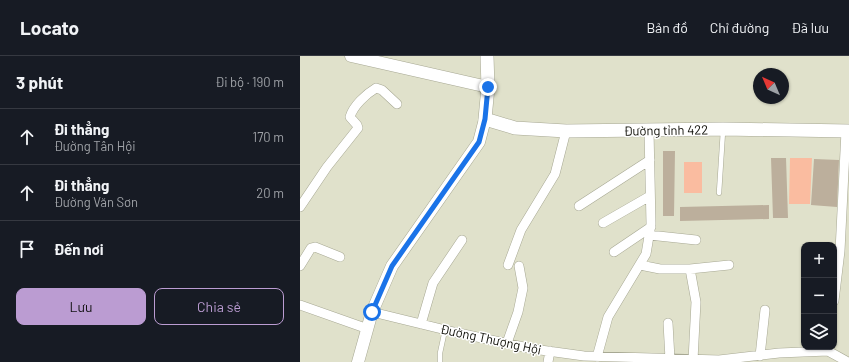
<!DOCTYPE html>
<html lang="vi">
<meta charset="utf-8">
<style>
:root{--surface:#171b24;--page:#20242c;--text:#f1f3f6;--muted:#9ea1a6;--line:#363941;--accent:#bb9cd2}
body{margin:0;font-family:Barlow,sans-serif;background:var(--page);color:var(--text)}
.controls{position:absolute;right:12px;bottom:12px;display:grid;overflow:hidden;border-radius:8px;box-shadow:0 1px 3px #0004}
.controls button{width:36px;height:36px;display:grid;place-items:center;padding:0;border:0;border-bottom:1px solid var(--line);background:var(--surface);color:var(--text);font:20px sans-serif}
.compass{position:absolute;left:453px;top:12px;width:36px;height:36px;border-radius:50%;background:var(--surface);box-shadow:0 1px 3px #0004;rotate:316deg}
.stop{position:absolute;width:12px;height:12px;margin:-9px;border:3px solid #1a73e8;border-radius:50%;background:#fff}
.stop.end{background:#1a73e8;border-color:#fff;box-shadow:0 1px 4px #0008}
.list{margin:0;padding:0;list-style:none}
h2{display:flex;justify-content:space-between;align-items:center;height:52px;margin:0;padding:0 16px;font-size:17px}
h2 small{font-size:13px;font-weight:400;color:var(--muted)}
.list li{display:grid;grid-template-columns:26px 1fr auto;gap:12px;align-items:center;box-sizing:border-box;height:56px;padding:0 16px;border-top:1px solid var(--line)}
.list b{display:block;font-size:15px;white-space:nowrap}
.list p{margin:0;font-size:13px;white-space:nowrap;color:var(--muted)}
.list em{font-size:13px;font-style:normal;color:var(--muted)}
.actions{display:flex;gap:8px;padding:12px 16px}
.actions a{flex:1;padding:9px 0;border:1px solid var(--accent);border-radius:8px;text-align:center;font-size:14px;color:var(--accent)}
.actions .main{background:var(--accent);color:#111}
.icon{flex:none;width:22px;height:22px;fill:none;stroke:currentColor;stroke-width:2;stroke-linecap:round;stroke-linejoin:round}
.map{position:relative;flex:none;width:549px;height:306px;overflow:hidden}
header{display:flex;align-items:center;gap:24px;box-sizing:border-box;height:56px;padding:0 20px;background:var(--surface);border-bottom:1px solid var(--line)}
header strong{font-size:19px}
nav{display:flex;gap:22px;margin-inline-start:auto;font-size:14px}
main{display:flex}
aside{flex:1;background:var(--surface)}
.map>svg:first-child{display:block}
</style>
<header>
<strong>Locato</strong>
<nav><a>Bản đồ</a><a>Chỉ đường</a><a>Đã lưu</a></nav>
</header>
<main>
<aside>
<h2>3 phút<small>Đi bộ · 190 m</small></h2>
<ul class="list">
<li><svg class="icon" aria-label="ahead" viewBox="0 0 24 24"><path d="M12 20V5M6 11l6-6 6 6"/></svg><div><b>Đi thẳng</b><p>Đường Tân Hội</p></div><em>170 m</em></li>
<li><svg class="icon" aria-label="ahead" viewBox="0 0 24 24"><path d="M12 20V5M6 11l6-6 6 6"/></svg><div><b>Đi thẳng</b><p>Đường Văn Sơn</p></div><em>20 m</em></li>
<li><svg class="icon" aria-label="arrive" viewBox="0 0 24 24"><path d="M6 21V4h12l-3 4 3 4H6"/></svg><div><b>Đến nơi</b></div></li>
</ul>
<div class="actions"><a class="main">Lưu</a><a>Chia sẻ</a></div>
</aside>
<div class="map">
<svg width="549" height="306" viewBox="0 0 549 306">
<rect width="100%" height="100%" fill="#e0e1cb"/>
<!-- green -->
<path fill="#fabca0" d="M 490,102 L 512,102 L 510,148 L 489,148 Z
M 384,106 L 402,106 L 402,137 L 384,137 Z"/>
<!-- building -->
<path fill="#bcaf9c" d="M 363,95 L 375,95 L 374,160 L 363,160 Z
M 471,102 L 486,102 L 488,162 L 473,162 Z
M 514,103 L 539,104 L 537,151 L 511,149 Z
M 469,149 L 469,163 L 380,165 L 380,151 Z"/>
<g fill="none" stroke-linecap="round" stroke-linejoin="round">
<defs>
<path id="lane" d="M 419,137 L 423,75
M 140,306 L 140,297 L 145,274"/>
<path id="street" d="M 279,150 L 350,104
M 0,151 L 27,111 L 58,72 L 57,69 L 50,61 C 53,50 66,38 76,32 L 82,34 L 97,48
M 303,167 L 350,140
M 349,179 L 396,184
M 314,196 L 351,171
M 208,209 L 221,174 L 255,118 L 266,75
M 340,209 L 360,213 L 390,213 L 429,209
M 0,210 L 11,192 L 15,191 L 40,201
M 390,213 L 396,246 L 393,304
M 534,245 L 540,195 L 546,75
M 0,249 L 68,273
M 72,256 L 154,276 L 233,293 L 284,300 L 419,304 L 479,297 L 528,295 L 548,306
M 368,267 L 370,303
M 121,268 L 133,227 L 162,184
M 207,287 L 218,256 L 223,232 L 219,210
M 460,300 L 465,254
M 297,301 L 308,261 L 346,198 L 351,168 L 349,74
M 248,306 L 250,295"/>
<path id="secondary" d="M 51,0 L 188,31
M 58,306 L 72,256 L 92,210 L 179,86 L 185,63"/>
<path id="primary" d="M 187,0 L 188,31 L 185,63 L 215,72 L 266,75 L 423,73 L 549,75"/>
</defs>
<!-- lane casing -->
<use href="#lane" stroke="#a7a893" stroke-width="5.5"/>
<!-- street casing -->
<use href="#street" stroke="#a7a893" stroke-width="10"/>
<!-- secondary casing -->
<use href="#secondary" stroke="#a7a893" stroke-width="13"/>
<!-- primary casing -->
<use href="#primary" stroke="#a7a893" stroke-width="14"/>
<!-- lane -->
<use href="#lane" stroke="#fff" stroke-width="4.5"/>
<!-- street -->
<use href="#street" stroke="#fff" stroke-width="9"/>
<!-- secondary -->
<use href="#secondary" stroke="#fff" stroke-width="12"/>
<!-- primary -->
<use href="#primary" stroke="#fff" stroke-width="13"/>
</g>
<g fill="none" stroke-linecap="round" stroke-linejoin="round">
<!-- route -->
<path stroke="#1a73e8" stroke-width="5" d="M 72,256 L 92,210 L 179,86 L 185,63 L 188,31"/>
</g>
<g text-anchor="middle" stroke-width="3" stroke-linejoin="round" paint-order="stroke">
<!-- street labels -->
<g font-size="13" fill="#0d0d06" stroke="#fff">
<text transform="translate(366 74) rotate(-1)" y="5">Đường tỉnh 422</text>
<text transform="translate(191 283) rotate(12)" y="5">Đường Thượng Hội</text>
</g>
</g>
</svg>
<div class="controls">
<button>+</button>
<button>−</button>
<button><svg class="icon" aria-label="layers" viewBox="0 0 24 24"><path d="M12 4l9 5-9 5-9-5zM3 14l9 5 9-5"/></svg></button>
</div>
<svg class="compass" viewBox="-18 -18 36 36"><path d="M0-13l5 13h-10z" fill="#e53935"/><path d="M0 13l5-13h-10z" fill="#9ea1a6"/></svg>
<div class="stop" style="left:72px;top:256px"></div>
<div class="stop end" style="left:188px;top:31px"></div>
</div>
</main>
